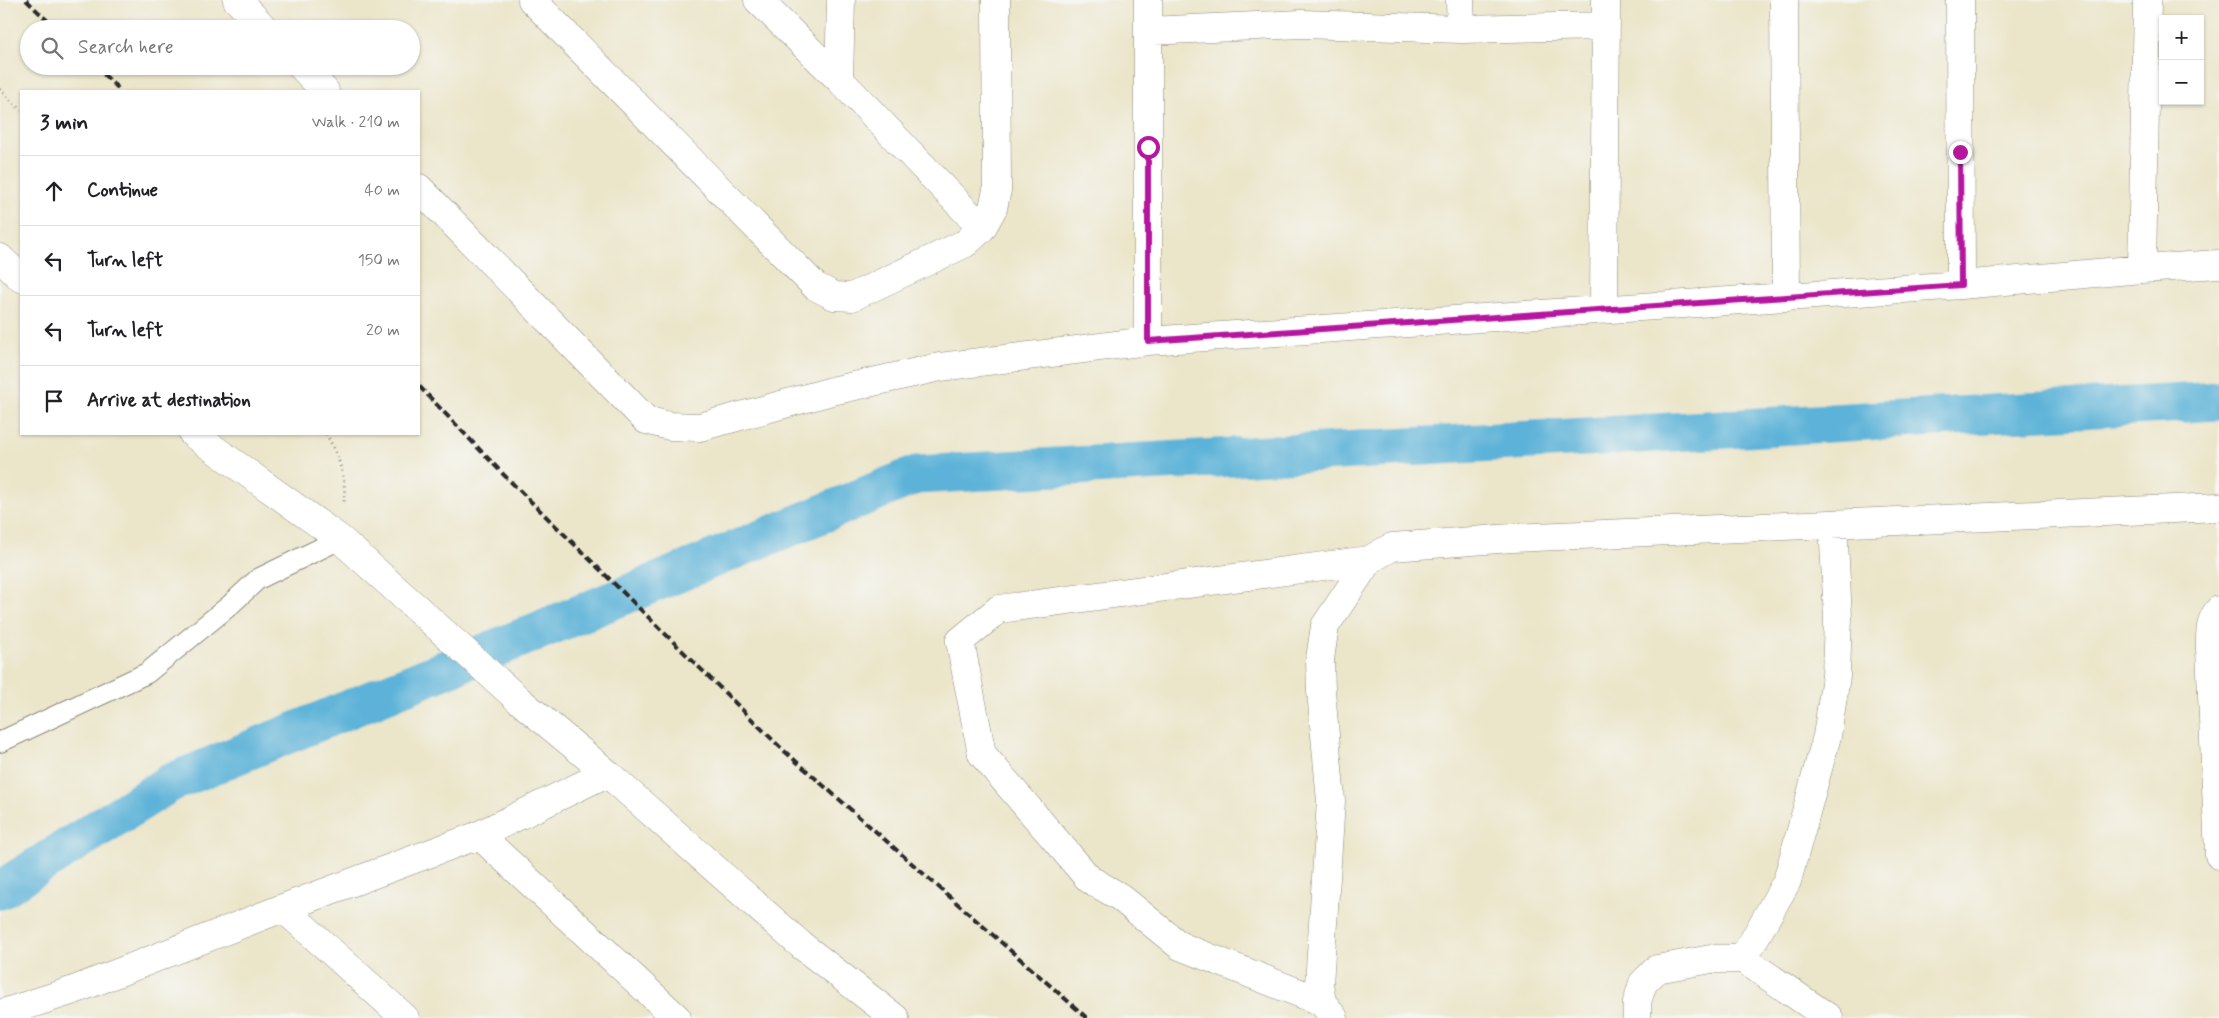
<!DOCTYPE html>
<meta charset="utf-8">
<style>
:root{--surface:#fff;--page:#f2f2f2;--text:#202124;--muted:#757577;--line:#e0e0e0}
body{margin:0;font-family:Mynerve,sans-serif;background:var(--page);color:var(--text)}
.controls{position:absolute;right:15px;top:15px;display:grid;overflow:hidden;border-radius:0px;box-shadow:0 1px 4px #0004}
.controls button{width:45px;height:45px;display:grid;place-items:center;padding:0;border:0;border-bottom:1px solid var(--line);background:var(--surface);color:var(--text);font:25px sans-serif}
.stop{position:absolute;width:15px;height:15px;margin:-11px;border:4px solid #b5179e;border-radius:50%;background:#fff}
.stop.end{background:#b5179e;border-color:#fff;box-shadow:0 1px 5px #0008}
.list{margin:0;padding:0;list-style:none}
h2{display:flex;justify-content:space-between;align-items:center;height:65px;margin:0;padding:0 20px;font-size:21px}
h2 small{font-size:16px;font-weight:400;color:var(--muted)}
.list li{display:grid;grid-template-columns:32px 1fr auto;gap:15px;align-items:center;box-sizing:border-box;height:70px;padding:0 20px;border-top:1px solid var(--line)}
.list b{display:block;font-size:19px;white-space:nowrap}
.list em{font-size:16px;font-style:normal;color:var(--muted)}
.icon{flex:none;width:28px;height:28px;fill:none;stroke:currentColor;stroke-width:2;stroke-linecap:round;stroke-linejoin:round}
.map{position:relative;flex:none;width:2219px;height:1018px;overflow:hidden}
.search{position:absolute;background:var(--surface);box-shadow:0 1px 4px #0004;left:20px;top:20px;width:400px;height:55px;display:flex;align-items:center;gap:12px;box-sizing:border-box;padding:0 18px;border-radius:28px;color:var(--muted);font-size:19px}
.panel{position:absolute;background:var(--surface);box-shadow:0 1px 4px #0004;left:20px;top:90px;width:400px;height:345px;border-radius:0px}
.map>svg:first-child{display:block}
</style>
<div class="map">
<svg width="2219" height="1018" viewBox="0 0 2219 1018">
<rect width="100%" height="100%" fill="#f6f6f2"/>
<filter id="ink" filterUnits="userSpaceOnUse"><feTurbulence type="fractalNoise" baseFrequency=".02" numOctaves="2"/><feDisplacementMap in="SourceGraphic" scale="10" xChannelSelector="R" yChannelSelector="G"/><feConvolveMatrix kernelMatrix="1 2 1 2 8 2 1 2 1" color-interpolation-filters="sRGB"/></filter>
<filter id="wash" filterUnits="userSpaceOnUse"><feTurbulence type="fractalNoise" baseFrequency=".0096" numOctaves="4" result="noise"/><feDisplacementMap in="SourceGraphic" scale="20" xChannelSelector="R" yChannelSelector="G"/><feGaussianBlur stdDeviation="1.12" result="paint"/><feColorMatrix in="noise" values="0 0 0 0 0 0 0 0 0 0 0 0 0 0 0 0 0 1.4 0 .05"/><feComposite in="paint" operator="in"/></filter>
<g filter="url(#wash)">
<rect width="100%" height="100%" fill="#ebe5c9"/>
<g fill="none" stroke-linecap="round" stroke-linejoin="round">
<!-- canal -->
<path stroke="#5cb2d8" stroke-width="39" d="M 0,890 L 170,783 L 916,475 L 2219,401"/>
</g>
</g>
<g filter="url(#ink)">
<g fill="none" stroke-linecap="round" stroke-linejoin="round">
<defs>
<path id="lane" d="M 0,742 L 147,673 L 229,606 L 258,579 L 340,539"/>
<path id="street" d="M 237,0 L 265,29
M 532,0 L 815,286 L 834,296 L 852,297 L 966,243 L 982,228 L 993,208 L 997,190 L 996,0
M 758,0 L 839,79 L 982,228
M 1460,0 L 1461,29
M 1784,0 L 1786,296
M 1960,0 L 1961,285
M 1148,31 L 1301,24 L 1461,29 L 1606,26
M 301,66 L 325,91
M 839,79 L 841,0
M 419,188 L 646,420 L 669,426 L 700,427 L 832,391 L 940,367 L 1148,341 L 1961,285 L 2142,269 L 2219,264
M 0,258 L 21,278
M 2142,269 L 2147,0
M 1604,308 L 1606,0
M 1148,341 L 1148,0
M 193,434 L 340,539 L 520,701 L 607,773 L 801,945 L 895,1018
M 2219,610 C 2209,620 2210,636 2210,649 L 2219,855
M 479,835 L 677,1018
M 283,908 L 405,1018
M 1743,959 L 1787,881 L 1827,736 L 1836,676 L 1838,617 L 1833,524
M 1322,1002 L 1180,946 L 1120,897 L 1089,879 L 982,754 L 960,641 L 999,609 L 1369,560
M 0,1014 L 74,990 L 283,908 L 479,835 L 607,773
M 1334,1018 L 1322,1002 L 1319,984 L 1331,801 L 1321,691 L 1320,659 L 1325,626 L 1369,560 L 1392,547 L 1512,538 L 2219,507
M 1637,1018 L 1637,1002 L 1643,983 L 1657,969 L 1711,959 L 1743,959 L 1829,1018"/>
</defs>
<!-- lane casing -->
<use href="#lane" stroke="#8b887a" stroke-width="22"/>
<!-- street casing -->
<use href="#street" stroke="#8b887a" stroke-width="29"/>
<!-- path -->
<path stroke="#8b887a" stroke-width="3" stroke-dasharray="1 4" stroke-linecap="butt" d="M 0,89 L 21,111
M 326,434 C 338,454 347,478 344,502"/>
<!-- lane -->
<use href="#lane" stroke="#fff" stroke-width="20"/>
<!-- street -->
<use href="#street" stroke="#fff" stroke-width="28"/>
<!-- rail -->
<path stroke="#2b2b2b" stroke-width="4" stroke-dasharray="8 4" stroke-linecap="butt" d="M 26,0 L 56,29
M 95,66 L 121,91
M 419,386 L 504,475 L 781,748 L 1087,1018"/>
</g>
</g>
<g fill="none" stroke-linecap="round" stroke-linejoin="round" filter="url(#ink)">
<!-- route -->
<path stroke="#b5179e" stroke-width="6" d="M 1148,147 L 1148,341 L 1961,285 L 1960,152"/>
</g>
</svg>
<div class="controls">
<button>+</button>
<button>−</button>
</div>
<div class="stop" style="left:1148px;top:147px"></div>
<div class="stop end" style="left:1960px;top:152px"></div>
<div class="search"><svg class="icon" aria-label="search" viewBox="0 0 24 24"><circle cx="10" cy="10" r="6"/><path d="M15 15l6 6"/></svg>Search here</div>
<section class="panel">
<h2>3 min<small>Walk · 210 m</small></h2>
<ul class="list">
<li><svg class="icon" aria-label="ahead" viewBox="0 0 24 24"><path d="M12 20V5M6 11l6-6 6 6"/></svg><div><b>Continue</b></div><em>40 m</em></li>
<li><svg class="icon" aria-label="left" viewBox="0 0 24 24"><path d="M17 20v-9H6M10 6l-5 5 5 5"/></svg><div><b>Turn left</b></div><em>150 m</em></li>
<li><svg class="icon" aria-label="left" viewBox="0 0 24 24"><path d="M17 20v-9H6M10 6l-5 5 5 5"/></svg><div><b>Turn left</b></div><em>20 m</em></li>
<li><svg class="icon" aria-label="arrive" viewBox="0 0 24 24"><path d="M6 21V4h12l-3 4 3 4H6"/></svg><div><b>Arrive at destination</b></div></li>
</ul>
</section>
</div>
